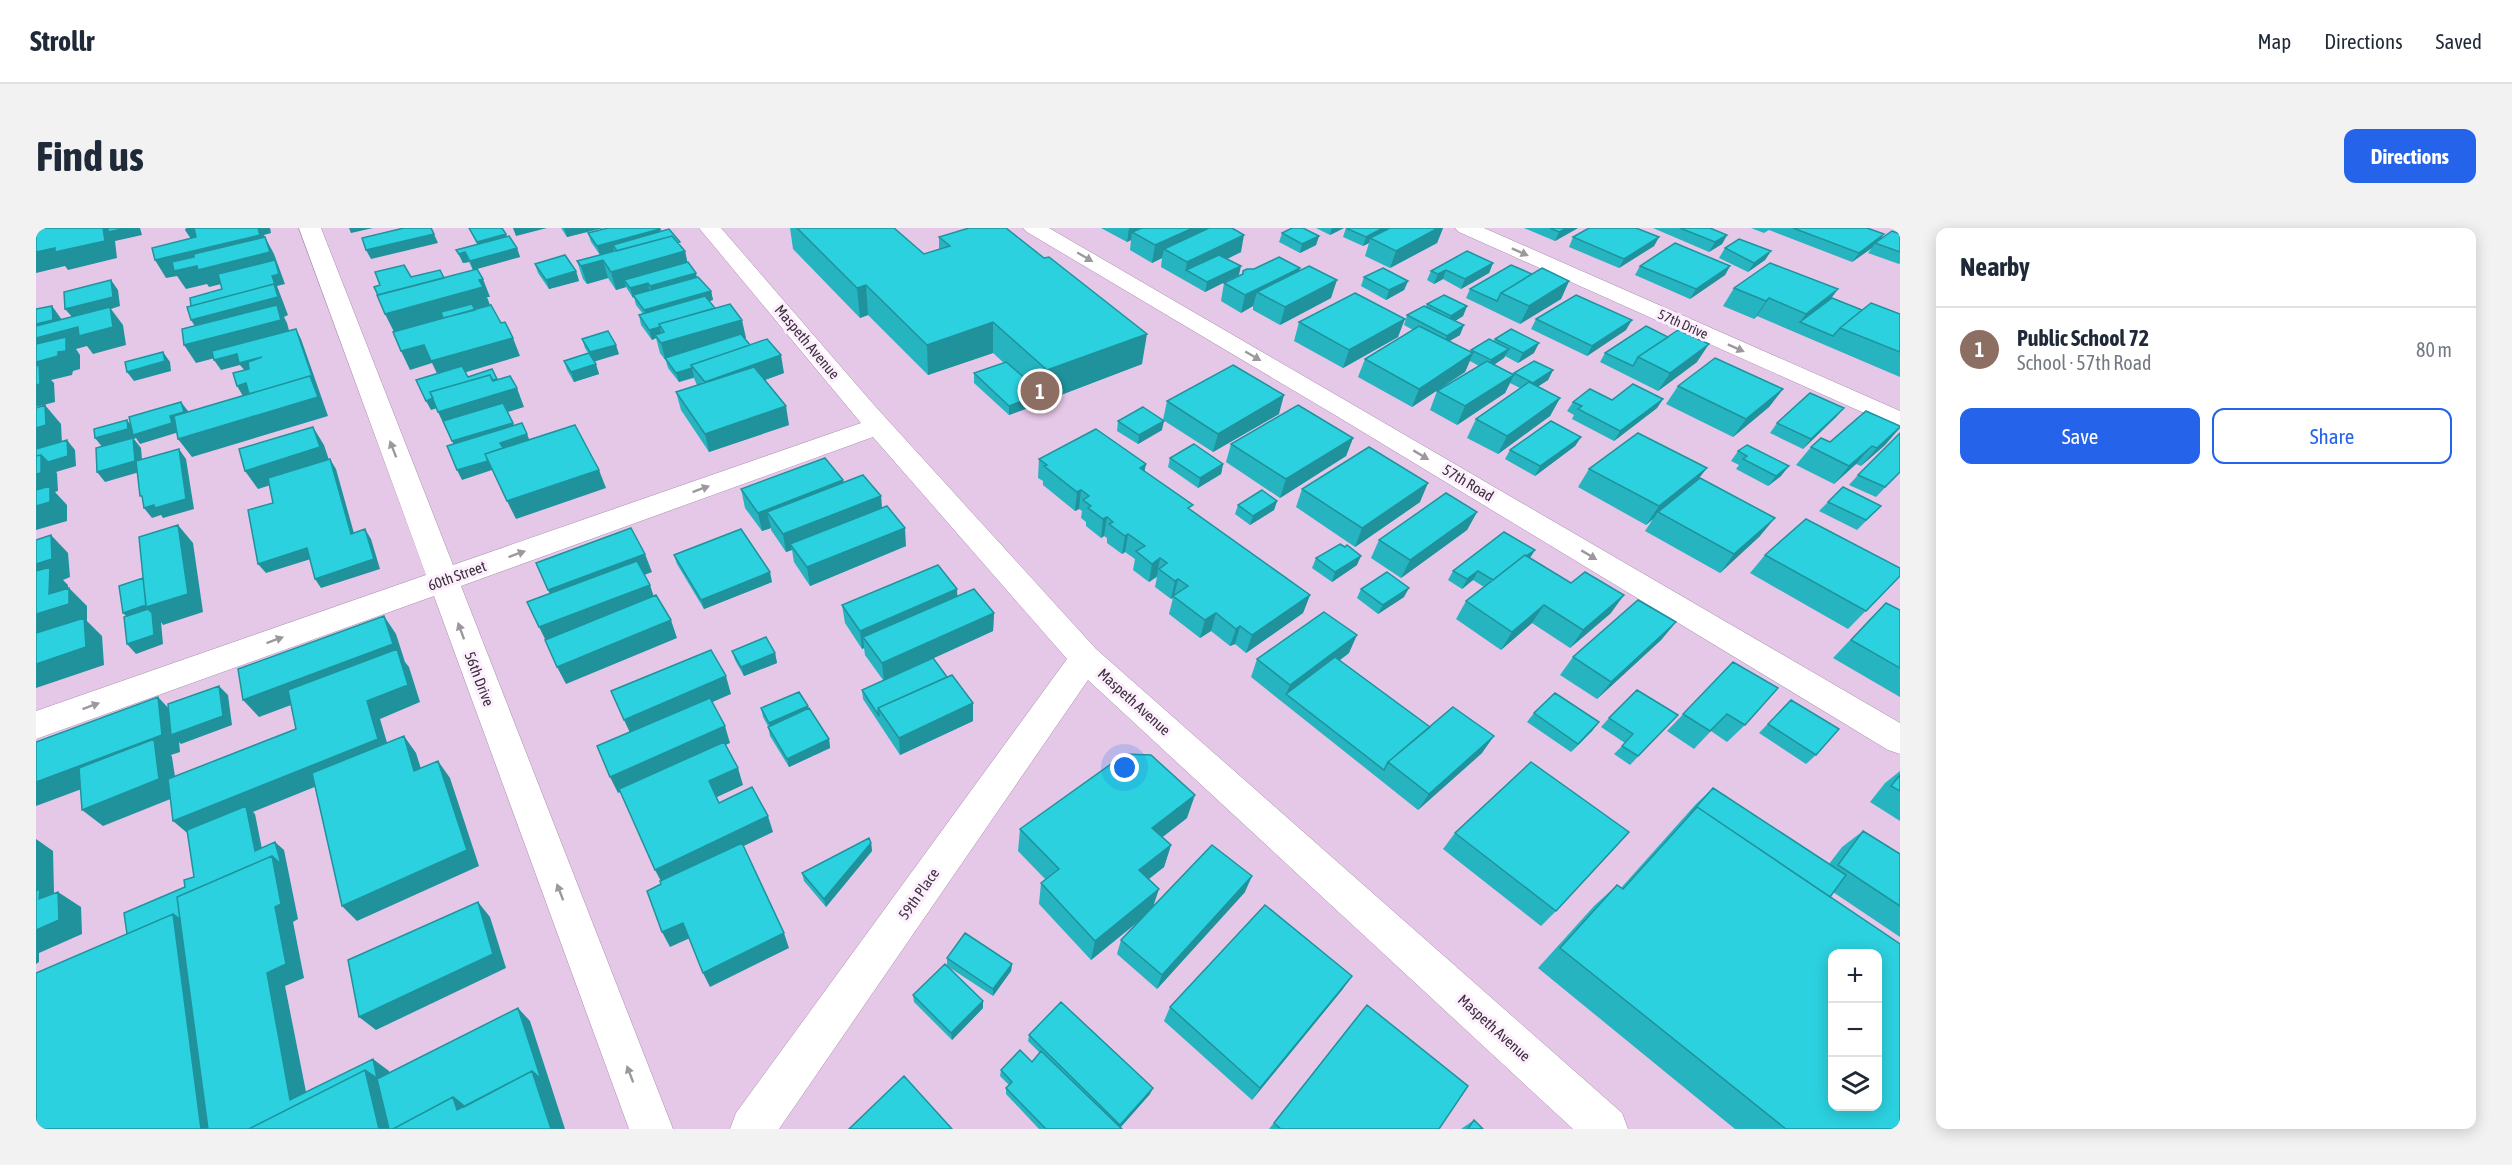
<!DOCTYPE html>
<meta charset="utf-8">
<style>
:root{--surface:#fff;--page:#f2f2f3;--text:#1f2937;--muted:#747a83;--line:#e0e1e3;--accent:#2563eb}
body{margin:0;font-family:"Asap Condensed",sans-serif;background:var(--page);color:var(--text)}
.controls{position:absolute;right:18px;bottom:18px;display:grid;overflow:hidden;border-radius:12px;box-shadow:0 3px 15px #0003}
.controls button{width:54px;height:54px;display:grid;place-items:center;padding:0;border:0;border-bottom:2px solid var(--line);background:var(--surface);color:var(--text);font:30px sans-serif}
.you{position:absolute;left:1089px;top:540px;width:21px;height:21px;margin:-15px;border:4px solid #fff;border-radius:50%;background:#1a73e8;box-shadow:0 0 0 9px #1a73e833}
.badge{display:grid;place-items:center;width:39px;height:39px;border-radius:50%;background:var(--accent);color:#fff;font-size:20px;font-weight:700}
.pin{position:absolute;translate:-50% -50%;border:3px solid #fff;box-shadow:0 2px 6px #0006}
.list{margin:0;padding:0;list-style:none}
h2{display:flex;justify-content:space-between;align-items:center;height:78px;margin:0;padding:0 24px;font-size:26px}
h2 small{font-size:20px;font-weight:400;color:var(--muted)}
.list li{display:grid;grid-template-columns:39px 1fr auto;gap:18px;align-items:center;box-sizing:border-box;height:84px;padding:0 24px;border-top:2px solid var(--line)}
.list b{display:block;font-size:22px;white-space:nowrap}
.list p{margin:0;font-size:20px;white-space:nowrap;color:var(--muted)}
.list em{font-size:20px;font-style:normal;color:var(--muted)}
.actions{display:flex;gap:12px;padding:18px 24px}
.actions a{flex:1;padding:14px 0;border:2px solid var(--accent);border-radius:12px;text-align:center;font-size:21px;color:var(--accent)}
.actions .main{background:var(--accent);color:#fff}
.icon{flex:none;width:33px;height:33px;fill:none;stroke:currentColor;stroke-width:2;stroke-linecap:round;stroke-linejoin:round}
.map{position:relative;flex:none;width:1864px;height:901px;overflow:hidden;border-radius:12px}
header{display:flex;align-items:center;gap:36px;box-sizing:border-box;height:84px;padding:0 30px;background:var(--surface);border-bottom:2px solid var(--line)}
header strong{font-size:28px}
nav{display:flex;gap:33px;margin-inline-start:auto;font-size:21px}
.intro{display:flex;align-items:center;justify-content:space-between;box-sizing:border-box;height:144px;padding:0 36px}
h1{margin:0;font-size:42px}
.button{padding:15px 27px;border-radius:12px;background:var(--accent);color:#fff;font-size:21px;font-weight:700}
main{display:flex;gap:36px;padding:0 36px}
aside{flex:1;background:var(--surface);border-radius:12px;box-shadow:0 3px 15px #0003}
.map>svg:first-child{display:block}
</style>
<header>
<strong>Strollr</strong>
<nav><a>Map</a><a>Directions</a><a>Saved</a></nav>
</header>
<div class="intro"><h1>Find us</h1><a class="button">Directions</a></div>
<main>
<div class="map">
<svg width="1864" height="901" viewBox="0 0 1864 901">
<rect width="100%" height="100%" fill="#e5c7e7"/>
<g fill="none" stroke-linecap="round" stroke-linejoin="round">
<defs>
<path id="minor" d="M 263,0 L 285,0 L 417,337 L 825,195 L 663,0 L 685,0 L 838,177 L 1060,421 L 1586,885 L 1592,901 L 1537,901 L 1052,452 L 743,901 L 694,901 L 700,885 L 1031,431 L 837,209 L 425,358 L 637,901 L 593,901 L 398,368 L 0,511 L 0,483 L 390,347 Z
M 987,0 L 1013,0 L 1864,495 L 1864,526 L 1852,522 L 1299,187 L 991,4 Z
M 1419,0 L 1448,0 L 1864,183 L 1864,201 L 1423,4 Z"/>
</defs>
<!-- minor casing -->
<use href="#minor" stroke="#a98dab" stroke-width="1"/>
<!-- minor -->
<use href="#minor" fill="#fff" fill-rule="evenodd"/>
</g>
<!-- wall -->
<path fill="#26b4c0" d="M 433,0 L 471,8 L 481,20 L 484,29 L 437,42 L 433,34 L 427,35 L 420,22 L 441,16 Z
M 525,0 L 567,0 L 531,9 Z
M 754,0 L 858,0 L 888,26 L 903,22 L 903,9 L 1106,136 L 1009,173 L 1005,170 L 1005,175 L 973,187 L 938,155 L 938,145 L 968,135 L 957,125 L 892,147 L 832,87 L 824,90 L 757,21 Z
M 1065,0 L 1196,0 L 1205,24 L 1191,31 L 1203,47 L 1169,64 L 1125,39 L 1126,30 L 1116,35 L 1094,22 L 1095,12 L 1091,14 Z
M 1280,0 L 1308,0 L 1294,7 Z
M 1310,0 L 1407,0 L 1401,15 L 1354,40 L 1329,28 L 1333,15 L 1327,18 L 1307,9 Z
M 1488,0 L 1542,0 L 1519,13 Z
M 1617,0 L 1674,0 L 1691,7 L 1686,16 L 1673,24 Z
M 1715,0 L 1831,0 L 1845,11 L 1864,6 L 1864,35 L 1863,36 L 1832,25 L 1836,20 L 1816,34 L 1733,2 L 1728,5 Z
M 624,1 L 625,4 L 645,19 L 649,23 L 651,34 L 661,49 L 675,63 L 677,72 L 673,73 L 679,80 L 710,110 L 708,110 L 714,117 L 748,145 L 729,152 L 753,197 L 673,224 L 645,182 L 640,164 L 661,157 L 660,155 L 658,150 L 643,154 L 632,140 L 630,133 L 624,125 L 620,110 L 616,112 L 605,97 L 603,87 L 607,86 L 600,77 L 598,69 L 597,70 L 590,59 L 580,62 L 572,50 L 551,56 L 547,51 L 541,33 L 564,27 L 555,14 L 552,5 Z
M 1246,5 L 1283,8 L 1280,17 L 1264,25 L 1243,14 Z
M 1537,9 L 1623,9 L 1618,18 L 1583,40 L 1533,19 Z
M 1689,20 L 1735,23 L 1729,32 L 1712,44 L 1683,30 Z
M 1457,35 L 1453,45 L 1425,61 L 1407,51 L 1398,56 L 1391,52 L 1395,43 Z
M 499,36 L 540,43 L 543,53 L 513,61 L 502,45 Z
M 1604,38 L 1694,38 L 1689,47 L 1654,71 L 1599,47 Z
M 1264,40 L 1263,43 L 1295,70 L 1244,97 L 1217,82 L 1217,78 L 1205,85 L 1185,73 L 1188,55 L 1206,46 L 1207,43 Z
M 1496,46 L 1533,53 L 1525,71 L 1484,96 L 1430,70 L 1434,61 Z
M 1328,49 L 1372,53 L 1368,62 L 1350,72 L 1325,58 Z
M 1698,60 L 1796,70 L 1826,82 L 1864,86 L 1864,149 L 1721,88 L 1718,91 L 1687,78 Z
M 1391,76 L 1431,78 L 1427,88 L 1419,93 L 1424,107 L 1413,113 L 1435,124 L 1435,122 L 1458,113 L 1459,111 L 1498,125 L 1482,135 L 1469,128 L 1468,130 L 1458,137 L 1478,146 L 1478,145 L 1517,142 L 1512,152 L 1501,159 L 1524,170 L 1514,188 L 1462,226 L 1431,210 L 1440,191 L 1484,160 L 1474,155 L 1469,165 L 1421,197 L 1394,182 L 1401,163 L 1443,138 L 1434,133 L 1429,144 L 1376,179 L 1322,149 L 1329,131 L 1377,102 L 1368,97 L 1371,87 L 1390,78 Z
M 1500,91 L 1590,102 L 1551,128 L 1495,101 Z
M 1263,94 L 1362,109 L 1307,140 L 1258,113 Z
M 546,111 L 583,126 L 558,133 L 563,146 L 538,154 L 531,142 L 528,133 L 552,125 L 549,120 Z
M 1569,125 L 1661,134 L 1622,163 L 1564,134 Z
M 1642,158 L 1747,161 L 1733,179 L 1697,209 L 1630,176 Z
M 1627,171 L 1621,180 L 1578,213 L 1536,191 L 1538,187 L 1531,183 L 1537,174 L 1576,172 Z
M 1131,173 L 1243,186 L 1177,224 L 1127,192 Z
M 1808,180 L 1800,189 L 1767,221 L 1734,205 L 1741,195 Z
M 1082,193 L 1126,202 L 1102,216 L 1081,203 Z
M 1864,200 L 1849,217 L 1825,238 L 1820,236 L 1798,256 L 1760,237 L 1775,219 Z
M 1864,205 L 1864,244 L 1840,269 L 1813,257 L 1822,247 Z
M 1545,209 L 1539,218 L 1499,248 L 1469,231 L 1474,222 Z
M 1317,210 L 1310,228 L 1244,270 L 1190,234 L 1195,216 Z
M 1702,223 L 1745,248 L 1732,258 L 1700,241 L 1703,237 L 1695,233 Z
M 1134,230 L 1187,236 L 1185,246 L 1162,260 L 1132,239 Z
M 1003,231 L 1110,236 L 1108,243 L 1156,283 L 1274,367 L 1267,385 L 1210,425 L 1199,416 L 1194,418 L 1175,403 L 1164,410 L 1133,386 L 1137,370 L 1135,371 L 1119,359 L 1121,349 L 1113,354 L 1097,342 L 1099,331 L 1089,324 L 1086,326 L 1071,315 L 1071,310 L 1068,308 L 1065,310 L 1050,298 L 1050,294 L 1045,290 L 1046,283 L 1043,281 L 1039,283 L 1007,257 L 1007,253 L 1002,250 Z
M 1553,241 L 1661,253 L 1724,308 L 1684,345 L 1609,303 L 1617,291 L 1610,297 L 1542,259 Z
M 807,252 L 808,255 L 845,268 L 846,280 L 870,318 L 774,358 L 758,334 L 756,322 L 750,324 L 735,302 L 735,300 L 726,303 L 709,280 L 705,261 Z
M 1266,261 L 1384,274 L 1319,319 L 1260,279 Z
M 1241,273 L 1238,282 L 1214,297 L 1199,286 L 1202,277 Z
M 1792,274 L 1836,287 L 1821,302 L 1783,283 Z
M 1441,284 L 1431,302 L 1365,350 L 1335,330 L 1343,312 Z
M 1499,322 L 1494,330 L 1575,385 L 1534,420 L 1496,395 L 1465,422 L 1420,391 L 1430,373 L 1448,359 L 1437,352 L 1426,361 L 1412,352 L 1417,343 Z
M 638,327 L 736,354 L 668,381 L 641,336 Z
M 1729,327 L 1864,348 L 1812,401 L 1714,345 Z
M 1280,330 L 1321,337 L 1296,354 L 1276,340 Z
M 1325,361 L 1368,369 L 1342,386 L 1321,370 Z
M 922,368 L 958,385 L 957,403 L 897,430 L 937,493 L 864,527 L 827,471 L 826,462 L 847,452 L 829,427 L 828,420 L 826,421 L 809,395 L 806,377 Z
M 1850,375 L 1864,382 L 1864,469 L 1797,430 L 1832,393 Z
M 1640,394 L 1625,412 L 1561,471 L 1524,447 L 1537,429 Z
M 696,423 L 739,425 L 741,435 L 708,448 L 699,432 Z
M 1313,425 L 1304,432 L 1394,499 L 1446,525 L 1382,582 L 1215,449 L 1221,431 Z
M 1697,434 L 1709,497 L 1691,514 L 1675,503 L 1658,521 L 1631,503 Z
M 1755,472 L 1780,527 L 1770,536 L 1723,505 Z
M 725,480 L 772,481 L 793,511 L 794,520 L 753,539 L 734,508 L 732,498 L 727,489 Z
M 1498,485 L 1563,494 L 1556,503 L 1535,524 L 1491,494 Z
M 1642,487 L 1594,537 L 1578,526 L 1589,515 L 1565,499 L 1573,490 Z
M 1864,543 L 1864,593 L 1834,574 L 1849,555 Z
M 1677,560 L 1793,636 L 1806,619 L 1827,603 L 1864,626 L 1864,709 L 1797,664 L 1794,669 L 1864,901 L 1699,901 L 1502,740 L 1558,678 L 1581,657 L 1585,660 L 1660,576 Z
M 1151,590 L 1126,609 L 1135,617 L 1128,639 L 1113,651 L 1118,678 L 1209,664 L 1121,761 L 1081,726 L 1085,712 L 1102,694 L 1055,732 L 1003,676 L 1005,655 L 1010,652 L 982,623 L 984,601 Z
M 1419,605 L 1520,683 L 1505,698 L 1407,621 Z
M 835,615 L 836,623 L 790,679 L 768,653 L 766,645 Z
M 911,730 L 976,736 L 975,743 L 957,768 L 911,738 Z
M 1316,748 L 1306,762 L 1216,872 L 1128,793 L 1134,779 Z
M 877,767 L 947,773 L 947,780 L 916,812 L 878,774 Z
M 1320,790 L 1403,901 L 1233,901 Z
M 993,807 L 1114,866 L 1084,900 L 1086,901 L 1003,901 L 970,866 L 970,860 L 973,857 L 964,848 L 965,842 L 996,834 L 1004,825 L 992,813 Z
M 1438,892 L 1447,901 L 1425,901 Z"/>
<!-- shaded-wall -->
<path fill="#1f929c" d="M 67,0 L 104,0 L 106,7 L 79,13 L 81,30 L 32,42 L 29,38 L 0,45 L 0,24 Z
M 150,0 L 203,0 L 155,11 L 149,2 Z
M 222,0 L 234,0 L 235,5 L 228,7 L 234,24 L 229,9 L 238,26 L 249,56 L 241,58 L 252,87 L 248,89 L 251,95 L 255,110 L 160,135 L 148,117 L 167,111 L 155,92 L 236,48 L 242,42 L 173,59 L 171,56 L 150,61 L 141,48 L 130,50 L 119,32 Z
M 313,0 L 337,0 L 315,5 Z
M 477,0 L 511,0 L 480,8 Z
M 528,0 L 567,0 L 531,9 Z
M 1093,0 L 1122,0 L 1096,4 L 1095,12 L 1091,14 Z
M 1157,0 L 1175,0 L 1128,21 L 1126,30 L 1116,35 L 1119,17 Z
M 1296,0 L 1308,0 L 1294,7 Z
M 1347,0 L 1362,0 L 1334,10 L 1333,15 L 1327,18 L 1330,9 Z
M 1402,0 L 1407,0 L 1401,15 L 1354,40 L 1360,23 Z
M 1531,0 L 1542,0 L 1519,13 L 1523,4 Z
M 624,1 L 627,10 L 577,17 L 578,23 L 564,27 L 561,18 Z
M 398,6 L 402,15 L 335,31 L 330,22 Z
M 470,6 L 474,16 L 444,23 L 441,14 Z
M 1848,6 L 1842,15 L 1839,15 L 1836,20 L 1816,34 L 1823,25 Z
M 1208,7 L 1205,24 L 1158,47 L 1150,42 L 1148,52 L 1151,34 Z
M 1691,7 L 1686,16 L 1673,24 L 1679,14 Z
M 1283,8 L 1280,17 L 1264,25 L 1266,16 Z
M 1623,9 L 1618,18 L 1583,40 L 1588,31 Z
M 481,20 L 484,29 L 437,42 L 434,33 Z
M 649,23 L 653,41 L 588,52 L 590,59 L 580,62 L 575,44 Z
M 1735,23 L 1729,32 L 1712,44 L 1718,35 Z
M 429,24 L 433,34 L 427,35 L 423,26 Z
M 567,32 L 572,50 L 551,56 L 545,38 Z
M 1457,35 L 1453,45 L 1425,61 L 1429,51 Z
M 1205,38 L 1203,47 L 1169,64 L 1171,54 Z
M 1694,38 L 1689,47 L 1654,71 L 1660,61 Z
M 1264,40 L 1259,57 L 1221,64 L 1217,78 L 1205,85 L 1209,67 Z
M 1410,42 L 1407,51 L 1398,56 L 1402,46 Z
M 540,43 L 543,53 L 513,61 L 510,52 Z
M 660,45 L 662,55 L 616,68 L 614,58 Z
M 447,51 L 454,69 L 451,69 L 454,77 L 358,104 L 349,86 Z
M 75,52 L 82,62 L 84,78 L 75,81 L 87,97 L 90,117 L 57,126 L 51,118 L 40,121 L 44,127 L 44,141 L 37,143 L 36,147 L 15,152 L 18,155 L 19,174 L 0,179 L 0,96 L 16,78 L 29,96 L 42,99 L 37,90 L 29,81 Z
M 1301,52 L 1295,70 L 1244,97 L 1249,79 Z
M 1372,53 L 1368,62 L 1350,72 L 1353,62 Z
M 1533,53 L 1525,71 L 1484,96 L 1493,78 Z
M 612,55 L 614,65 L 597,67 L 598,69 L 597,70 L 594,60 Z
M 830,57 L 832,87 L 824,90 L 821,60 Z
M 1802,61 L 1789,79 L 1764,94 L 1770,86 Z
M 675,63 L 677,72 L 611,92 L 608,82 Z
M 1733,70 L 1721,88 L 1718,91 L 1730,73 Z
M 1431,78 L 1427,88 L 1411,98 L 1415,88 Z
M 1369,91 L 1362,109 L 1307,140 L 1313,122 Z
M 706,92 L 710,110 L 632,133 L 629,130 L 630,134 L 625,115 Z
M 1596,92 L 1590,102 L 1551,128 L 1556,118 Z
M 957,94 L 957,125 L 892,147 L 891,117 Z
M 1428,97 L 1424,107 L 1407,117 L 1411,108 Z
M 624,99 L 626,109 L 619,107 L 620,110 L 616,112 L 613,102 Z
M 260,101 L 265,111 L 292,188 L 156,229 L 142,211 L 222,185 Z
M 1111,106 L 1106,136 L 1009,173 L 1011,142 Z
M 477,110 L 484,128 L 404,152 L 396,135 L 374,142 L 365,123 L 388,117 Z
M 1503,115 L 1498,125 L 1482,135 L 1487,125 Z
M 1673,116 L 1661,134 L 1622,163 L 1634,145 Z
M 580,117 L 583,126 L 557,134 L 554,124 Z
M 1473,121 L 1468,130 L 1451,141 L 1455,132 Z
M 127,124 L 134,134 L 135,143 L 98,153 L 91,144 Z
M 1437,125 L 1429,144 L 1376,179 L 1383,161 Z
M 201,126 L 226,129 L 210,144 L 204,137 L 185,142 L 178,132 Z
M 745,127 L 748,145 L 673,172 L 669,154 Z
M 560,136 L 563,146 L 538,154 L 535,144 Z
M 656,140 L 658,149 L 643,154 L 640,145 Z
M 1517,142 L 1512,152 L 1492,165 L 1497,155 Z
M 1478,147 L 1469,165 L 1421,197 L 1429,178 Z
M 461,151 L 466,160 L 395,182 L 390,173 Z
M 210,155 L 216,165 L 207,168 L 201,158 Z
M 481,160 L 488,179 L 411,203 L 402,184 Z
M 1747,161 L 1733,179 L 1697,209 L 1710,191 Z
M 1006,165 L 1005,175 L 973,187 L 973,178 Z
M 1248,167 L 1243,186 L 1177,224 L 1182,206 Z
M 1524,170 L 1514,188 L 1462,226 L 1471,208 Z
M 1627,171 L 1621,180 L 1578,213 L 1584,203 Z
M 145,174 L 152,183 L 155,194 L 143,204 L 104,216 L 100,210 L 98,211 L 105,220 L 107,243 L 69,254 L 61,244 L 67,220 L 59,210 L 91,192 L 99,202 L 134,188 Z
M 9,177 L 25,196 L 26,216 L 0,223 L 0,200 Z
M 750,178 L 753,197 L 673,224 L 669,206 Z
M 1808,180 L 1800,189 L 1767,221 L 1775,211 Z
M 1128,193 L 1126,202 L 1102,216 L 1103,207 Z
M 477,195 L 481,204 L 421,223 L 416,213 Z
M 277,199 L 288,217 L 295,238 L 222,261 L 209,243 Z
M 1864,199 L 1849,217 L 1825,238 L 1841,220 Z
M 491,206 L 495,216 L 468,224 L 464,215 Z
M 1545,209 L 1539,218 L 1499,248 L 1504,238 Z
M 1317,210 L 1310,228 L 1244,270 L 1250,251 Z
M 31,212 L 39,222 L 40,238 L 20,244 L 21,245 L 22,263 L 19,264 L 31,277 L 31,293 L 0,302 L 0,238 L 5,227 Z
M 1836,218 L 1820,236 L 1798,256 L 1813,238 Z
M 143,221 L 150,231 L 158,281 L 127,290 L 125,287 L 116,290 L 108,280 Z
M 470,227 L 474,236 L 426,252 L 421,242 Z
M 294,231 L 300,241 L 321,316 L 315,306 Z
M 1110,236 L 1106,255 L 1104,240 Z
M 1187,236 L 1185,246 L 1162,260 L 1164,250 Z
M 1753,238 L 1745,248 L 1732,258 L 1740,248 Z
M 1671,240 L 1657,258 L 1622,284 L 1617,291 L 1610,297 L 1623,278 Z
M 563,242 L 570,260 L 480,291 L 471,273 Z
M 807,252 L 810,271 L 731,284 L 735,300 L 726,303 L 722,285 Z
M 1392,255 L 1384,274 L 1319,319 L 1326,300 Z
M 1045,262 L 1043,281 L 1039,283 L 1041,264 Z
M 845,268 L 846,286 L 754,316 L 756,322 L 750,324 L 747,306 Z
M 1241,273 L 1238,282 L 1214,297 L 1217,288 Z
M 1441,284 L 1431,302 L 1365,350 L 1374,332 Z
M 1071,289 L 1068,308 L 1065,310 L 1067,291 Z
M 1739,290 L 1724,308 L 1684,345 L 1698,326 Z
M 142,297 L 157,315 L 167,384 L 127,397 L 125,394 L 127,416 L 100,426 L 91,416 L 96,394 L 87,385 Z
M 869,300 L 870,318 L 774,358 L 771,339 Z
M 329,301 L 335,311 L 344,341 L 285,360 L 279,351 Z
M 1092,306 L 1089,324 L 1086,326 L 1089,308 Z
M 15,307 L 32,325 L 34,349 L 27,352 L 32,357 L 32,376 L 33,360 L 51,378 L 51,393 L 66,408 L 68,437 L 0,460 L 0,336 Z
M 271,320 L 278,330 L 230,345 L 222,336 Z
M 1499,322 L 1493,331 L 1459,353 Z
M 609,326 L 616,344 L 521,381 L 512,362 Z
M 1325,328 L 1321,337 L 1296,354 L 1299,344 Z
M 1124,330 L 1121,348 L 1113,354 L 1116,336 Z
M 1442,343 L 1437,352 L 1426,361 L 1431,351 Z
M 734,344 L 736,354 L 668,381 L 665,372 Z
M 1142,351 L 1138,368 L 1137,368 L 1137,370 L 1135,371 L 1139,353 Z
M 614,357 L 620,375 L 512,417 L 503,399 Z
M 1373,360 L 1368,369 L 1342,386 L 1347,377 Z
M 921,361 L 922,379 L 827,409 L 828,420 L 826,421 L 824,403 Z
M 1274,367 L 1267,385 L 1210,425 L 1216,407 Z
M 1588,367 L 1575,385 L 1534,420 L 1547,402 Z
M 1508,377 L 1496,395 L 1465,422 L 1476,404 Z
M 958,385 L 957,403 L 848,453 L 846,435 Z
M 1180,385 L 1175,403 L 1164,410 L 1169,392 Z
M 348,388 L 360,406 L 369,434 L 373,439 L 384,474 L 344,491 L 355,528 L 217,584 L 219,586 L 228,631 L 156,609 L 137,593 L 331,473 L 365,436 L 223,489 L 207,472 Z
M 635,392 L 641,410 L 530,456 L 521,439 Z
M 1640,394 L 1625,412 L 1561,471 L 1575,454 Z
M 1204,398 L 1199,416 L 1194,418 L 1200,401 Z
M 1321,407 L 1313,425 L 1255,469 L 1250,466 L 1254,457 Z
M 739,425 L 741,435 L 708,448 L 705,439 Z
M 690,448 L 695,466 L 596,509 L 588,492 Z
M 183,458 L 192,467 L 196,497 L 145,516 L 143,514 L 144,524 L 135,527 L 136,529 L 142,568 L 67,598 L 46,582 L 121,533 L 0,578 L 0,554 L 122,469 L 139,487 Z
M 937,475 L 937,493 L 864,527 L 863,510 Z
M 772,478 L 773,487 L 736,504 L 733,495 Z
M 1563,494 L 1556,503 L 1535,524 L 1542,516 Z
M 689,498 L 694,515 L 582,565 L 574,549 Z
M 368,508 L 380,525 L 391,560 L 378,543 Z
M 1458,508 L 1446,525 L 1382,582 L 1393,566 Z
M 793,511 L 794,520 L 753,539 L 751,531 Z
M 402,533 L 414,550 L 443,638 L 321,693 L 306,678 Z
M 702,540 L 707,557 L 679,570 L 673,553 Z
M 1159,567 L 1151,590 L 1110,622 L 1116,600 Z
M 732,588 L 737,604 L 627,657 L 619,642 Z
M 0,611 L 17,623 L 18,665 L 13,667 L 22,673 L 22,664 L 45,679 L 46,706 L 3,725 L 3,734 L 0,736 Z
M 239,614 L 248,622 L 262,691 L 257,694 L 268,750 L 249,758 L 274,884 L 254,872 L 231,745 L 239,679 L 240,650 L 193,901 L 165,901 L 137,686 L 236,628 Z
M 835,615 L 836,623 L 790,679 L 788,671 Z
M 1135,617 L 1128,639 L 1097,663 L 1103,642 Z
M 1216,648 L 1209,664 L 1121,761 L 1126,747 Z
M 1123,661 L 1116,682 L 1055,732 L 1059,713 Z
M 442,674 L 454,689 L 470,740 L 340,802 L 323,789 Z
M 647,695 L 654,710 L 634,719 L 626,704 Z
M 748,705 L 753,720 L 674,759 L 667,745 Z
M 976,736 L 975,743 L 957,768 L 957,761 Z
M 1316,748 L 1306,762 L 1216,872 L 1224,860 Z
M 947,773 L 947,780 L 916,812 L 915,805 Z
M 482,780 L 494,793 L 529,901 L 418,901 L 417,869 L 496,843 Z
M 337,831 L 353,843 L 367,901 L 343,901 L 329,842 Z
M 1117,860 L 1114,866 L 1083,901 L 1084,897 Z"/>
<!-- building -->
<path fill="#2cd1df" stroke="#1f929c" stroke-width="1.5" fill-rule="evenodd" d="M 0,0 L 67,0 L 69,13 L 19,24 L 19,20 L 0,24 Z
M 72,0 L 91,0 L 72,4 Z
M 158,0 L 222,0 L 224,7 L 119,32 L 116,20 L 160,9 Z
M 368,0 L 395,0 L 398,6 L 330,22 L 326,10 Z
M 433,0 L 466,0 L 470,6 L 441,14 Z
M 572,0 L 623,0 L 624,1 L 561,18 L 552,5 Z
M 761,0 L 858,0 L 888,26 L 914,18 L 903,9 L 933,0 L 970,0 L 1008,30 L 1013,29 L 1111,106 L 1011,142 L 957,94 L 891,117 L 830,57 L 821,60 Z
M 1106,0 L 1157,0 L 1119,17 L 1096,4 Z
M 1173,0 L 1196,0 L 1208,7 L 1151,34 L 1128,21 Z
M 1256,0 L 1267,0 L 1283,8 L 1266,16 L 1246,5 Z
M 1310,0 L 1347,0 L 1330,9 Z
M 1354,0 L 1402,0 L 1360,23 L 1334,10 Z
M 1514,0 L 1531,0 L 1523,4 Z
M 1553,0 L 1600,0 L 1623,9 L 1588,31 L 1537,9 Z
M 1644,0 L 1674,0 L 1691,7 L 1679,14 Z
M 1757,0 L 1831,0 L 1848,6 L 1823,25 Z
M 633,1 L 644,14 L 642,15 L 636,8 L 581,23 L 577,17 Z
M 1856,3 L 1864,6 L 1864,24 L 1839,15 Z
M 473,8 L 481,20 L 434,33 L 429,24 L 423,26 L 420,22 Z
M 636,8 L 649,23 L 575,44 L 567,32 L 545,38 L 541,33 Z
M 229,9 L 234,24 L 162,42 L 161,38 L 138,43 L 136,34 L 158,29 L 158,26 Z
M 1703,11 L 1735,23 L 1718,35 L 1689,20 Z
M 1639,15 L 1694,38 L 1660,61 L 1604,38 Z
M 1431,23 L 1457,35 L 1429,51 L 1410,42 L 1402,46 L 1395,43 Z
M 529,27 L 540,43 L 510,52 L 499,36 Z
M 1183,27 L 1205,38 L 1171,54 L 1150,42 Z
M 1243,29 L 1264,40 L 1209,67 L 1188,55 L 1207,46 L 1207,43 L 1211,41 L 1218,41 Z
M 239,32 L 243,46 L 236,48 L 241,62 L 238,56 L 155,78 L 154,70 L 186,61 L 182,46 Z
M 652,34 L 660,45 L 614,58 L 612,55 L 594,60 L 588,52 Z
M 1734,35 L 1802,61 L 1770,86 L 1733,70 L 1730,73 L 1698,60 Z
M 368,37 L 375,49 L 404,42 L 408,50 L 342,67 L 338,59 L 344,57 L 339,44 Z
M 1475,37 L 1496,46 L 1465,65 L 1461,73 L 1434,61 Z
M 1273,38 L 1301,52 L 1249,79 L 1221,64 Z
M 1347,40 L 1372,53 L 1353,62 L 1328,49 Z
M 1506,40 L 1533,53 L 1493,78 L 1465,65 Z
M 441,41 L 447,51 L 443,52 L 447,59 L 349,86 L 341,67 Z
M 662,49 L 675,63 L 608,82 L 597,67 Z
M 75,52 L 77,69 L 29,81 L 28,64 Z
M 238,56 L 242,69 L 155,92 L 151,79 Z
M 1319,65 L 1369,91 L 1313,122 L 1263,94 Z
M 1408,67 L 1431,78 L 1415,88 L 1391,76 Z
M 1540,67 L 1596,92 L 1556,118 L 1500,91 Z
M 669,68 L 679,80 L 623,96 L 624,99 L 613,102 L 603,87 Z
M 1796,70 L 1826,82 L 1804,100 L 1797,108 L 1764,94 Z
M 1835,75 L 1864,86 L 1864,124 L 1804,100 Z
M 436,76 L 439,82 L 407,90 L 405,84 Z
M 694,76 L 706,92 L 625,115 L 619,107 L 628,104 L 623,96 Z
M 241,77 L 245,92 L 148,117 L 146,101 Z
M 455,77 L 465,95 L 469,94 L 477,110 L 395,133 L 388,117 L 365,123 L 357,104 Z
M 16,78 L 17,92 L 0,96 L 0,81 Z
M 1388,78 L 1428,97 L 1411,108 L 1371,87 Z
M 74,79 L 77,99 L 43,108 L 42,99 L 0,110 L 0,98 Z
M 1383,98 L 1437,125 L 1383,161 L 1329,131 Z
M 1610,98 L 1632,109 L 1602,129 L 1597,138 L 1569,125 Z
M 260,101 L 279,157 L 274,148 L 213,166 L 210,155 L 201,158 L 197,145 L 213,141 L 212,134 L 226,129 L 203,135 L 201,126 L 178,132 L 176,123 Z
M 1475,101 L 1503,115 L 1487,125 L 1459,111 Z
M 1642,102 L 1673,116 L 1634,145 L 1602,129 Z
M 572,103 L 580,117 L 554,124 L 546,111 Z
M 705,106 L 714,117 L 655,137 L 656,140 L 640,145 L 629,130 Z
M 30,109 L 30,123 L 22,124 L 22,128 L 0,134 L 0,116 Z
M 731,111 L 745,127 L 669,154 L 655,137 Z
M 1453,111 L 1473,121 L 1455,132 L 1435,122 Z
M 127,124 L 129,133 L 91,144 L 89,134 Z
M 553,125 L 560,136 L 535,144 L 528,133 Z
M 1679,130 L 1747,161 L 1710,191 L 1642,158 Z
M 1451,133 L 1478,147 L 1429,178 L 1401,163 Z
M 1498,133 L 1517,142 L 1497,155 L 1478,145 Z
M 970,134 L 1006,165 L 973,178 L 938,145 Z
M 3,137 L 4,156 L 0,157 L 0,138 Z
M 1197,137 L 1248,167 L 1182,206 L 1131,173 Z
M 426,138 L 432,149 L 456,141 L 461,151 L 456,152 L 454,147 L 394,164 L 397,170 L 390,173 L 380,152 Z
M 718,139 L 750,178 L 669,206 L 640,164 Z
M 454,147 L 457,153 L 474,148 L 481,160 L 402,184 L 394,164 Z
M 274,148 L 282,169 L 142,211 L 138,188 Z
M 1493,154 L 1524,170 L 1471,208 L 1440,191 Z
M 1597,156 L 1627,171 L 1584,203 L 1542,181 L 1546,178 L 1537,174 L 1554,161 L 1576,172 Z
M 1774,165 L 1808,180 L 1775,211 L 1741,195 Z
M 145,174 L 148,184 L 134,188 L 136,195 L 97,207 L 93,189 Z
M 467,175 L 477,195 L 416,213 L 407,193 Z
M 9,177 L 10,197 L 0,200 L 0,180 Z
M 1262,177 L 1317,210 L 1250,251 L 1195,216 Z
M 1107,179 L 1128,193 L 1103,207 L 1082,193 Z
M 1830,183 L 1864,198 L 1864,199 L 1841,220 L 1836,218 L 1813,238 L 1775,219 L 1785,210 L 1794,214 Z
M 91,192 L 92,201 L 59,210 L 58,201 Z
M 1515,193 L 1545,209 L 1504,238 L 1474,222 Z
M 486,195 L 491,206 L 464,215 L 467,220 L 449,226 L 452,233 L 421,242 L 411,218 Z
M 539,197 L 563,242 L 471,273 L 449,226 Z
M 277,199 L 284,219 L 209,243 L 203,221 Z
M 1060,201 L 1110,236 L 1104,240 L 1157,277 L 1152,280 L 1274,367 L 1216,407 L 1204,398 L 1200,401 L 1180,385 L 1169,392 L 1137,368 L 1152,358 L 1142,351 L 1139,353 L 1123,341 L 1131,335 L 1124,330 L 1116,336 L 1100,323 L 1109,318 L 1092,306 L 1089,308 L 1073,296 L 1077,294 L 1071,289 L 1067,291 L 1052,280 L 1055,278 L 1047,272 L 1053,268 L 1045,262 L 1041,264 L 1008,238 L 1011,237 L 1003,231 Z
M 1602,205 L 1671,240 L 1623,278 L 1553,241 Z
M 1864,205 L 1864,244 L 1849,259 L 1822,247 Z
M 97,210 L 99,233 L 61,244 L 60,220 Z
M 31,212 L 32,228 L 12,234 L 5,227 L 0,228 L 0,221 Z
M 1158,216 L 1187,236 L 1164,250 L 1134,230 Z
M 1711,217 L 1753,238 L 1740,248 L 1707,231 L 1711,228 L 1702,223 Z
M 1333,219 L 1392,255 L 1326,300 L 1266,261 Z
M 143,221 L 150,271 L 119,280 L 118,277 L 108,280 L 106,268 L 104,268 L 100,233 Z
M 5,227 L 5,245 L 0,246 L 0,228 Z
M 789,230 L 807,252 L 722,285 L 705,261 Z
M 294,231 L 315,306 L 329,301 L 338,331 L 279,351 L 271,320 L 222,336 L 212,282 L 237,275 L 232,250 Z
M 827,247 L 845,268 L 747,306 L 731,284 Z
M 1664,250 L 1739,290 L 1698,326 L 1622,284 Z
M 14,258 L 14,274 L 0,278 L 0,262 Z
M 1807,259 L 1845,278 L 1830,292 L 1792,274 Z
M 1226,262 L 1241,273 L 1217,288 L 1202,277 Z
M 1410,265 L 1441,284 L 1374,332 L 1343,312 Z
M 851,278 L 869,300 L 771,339 L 754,316 Z
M 1770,291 L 1864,340 L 1864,348 L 1830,383 L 1729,327 Z
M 142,297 L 152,366 L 110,379 L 103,309 Z
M 595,300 L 609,326 L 512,362 L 500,335 Z
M 705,301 L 734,344 L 665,372 L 638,327 Z
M 1468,304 L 1499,322 L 1490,328 L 1489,327 L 1457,352 L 1442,343 L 1431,351 L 1417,343 Z
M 15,307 L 16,331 L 0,336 L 0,312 Z
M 1304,316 L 1309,319 L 1311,317 L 1325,328 L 1299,344 L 1280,330 Z
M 1489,327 L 1535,355 L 1549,344 L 1588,367 L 1547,402 L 1508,377 L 1476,404 L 1430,373 Z
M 601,333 L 614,357 L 503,399 L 491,374 Z
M 902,337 L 921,361 L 824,403 L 806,377 Z
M 14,339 L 13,366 L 33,360 L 33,376 L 0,386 L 0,343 Z
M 1351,344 L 1373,360 L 1347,377 L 1325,361 Z
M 107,350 L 110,377 L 87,385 L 83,358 Z
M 938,361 L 958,385 L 846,435 L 827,409 Z
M 620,367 L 635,392 L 521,439 L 509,412 Z
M 1602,372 L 1640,394 L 1575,454 L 1537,429 Z
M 1850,375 L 1864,382 L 1864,440 L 1815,412 Z
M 112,381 L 116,385 L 118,407 L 91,416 L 88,389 Z
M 1288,384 L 1321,407 L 1254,457 L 1221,431 Z
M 348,388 L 357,416 L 207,472 L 202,441 Z
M 48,390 L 50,419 L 0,436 L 0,405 Z
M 730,409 L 739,425 L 705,439 L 696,423 Z
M 361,421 L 372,457 L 331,473 L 342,511 L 137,593 L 132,551 L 260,501 L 252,462 Z
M 675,422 L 690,448 L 588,492 L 575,463 Z
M 1299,429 L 1394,499 L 1352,534 L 1348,542 L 1250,466 Z
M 897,430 L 911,449 L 842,480 L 843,488 L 826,462 Z
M 1697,434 L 1742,460 L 1709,497 L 1691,486 L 1674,503 L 1647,486 Z
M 916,447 L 937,475 L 863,510 L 842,480 Z
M 183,458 L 187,488 L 135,507 L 132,476 Z
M 1601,462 L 1642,487 L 1602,528 L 1586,518 L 1597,506 L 1573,490 Z
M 763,464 L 772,478 L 733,495 L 725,480 Z
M 1519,465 L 1563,494 L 1542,516 L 1498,485 Z
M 122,469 L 126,507 L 0,554 L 0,514 Z
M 674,470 L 689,498 L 574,549 L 561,518 Z
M 1755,472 L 1803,501 L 1780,527 L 1732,496 Z
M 1417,479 L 1458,508 L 1393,566 L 1352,534 Z
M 773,480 L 793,511 L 751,531 L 732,499 Z
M 368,508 L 378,543 L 402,533 L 431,622 L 306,678 L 276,545 Z
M 118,511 L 123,551 L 46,582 L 43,540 Z
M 688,514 L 702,540 L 673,553 L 683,575 L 716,559 L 732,588 L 619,642 L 583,561 Z
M 1089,526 L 1115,527 L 1159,567 L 1116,600 L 1135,617 L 1103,642 L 1123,661 L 1059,713 L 1005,655 L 1023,641 L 984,601 Z
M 1495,534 L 1593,604 L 1520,683 L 1419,605 Z
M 1864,547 L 1864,563 L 1855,558 Z
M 1677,560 L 1810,647 L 1794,669 L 1661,579 L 1654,586 Z
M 210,578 L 219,623 L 239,614 L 245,636 L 236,628 L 141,669 L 144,691 L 137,686 L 91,706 L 88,685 L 149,659 L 148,652 L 158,649 L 151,602 Z
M 1661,579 L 1864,716 L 1864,901 L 1750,901 L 1524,720 L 1581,657 L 1587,661 ZM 1797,726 L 1842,726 L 1842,879 L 1797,879 Z
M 1827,603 L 1864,626 L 1864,678 L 1802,637 Z
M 833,610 L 835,615 L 788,671 L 766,645 Z
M 706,615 L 748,705 L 667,745 L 647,695 L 626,704 L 611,663 L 625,656 L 624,653 Z
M 1176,617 L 1216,648 L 1126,747 L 1085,712 Z
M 236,628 L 245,676 L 239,679 L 250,736 L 231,745 L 254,872 L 337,831 L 341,850 L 329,842 L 213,901 L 172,901 L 141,669 Z
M 4,661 L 3,671 L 22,664 L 23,692 L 0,702 L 0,663 Z
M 442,674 L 457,726 L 323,789 L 312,732 Z
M 1229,677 L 1316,748 L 1224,860 L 1134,779 Z
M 137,686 L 165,901 L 0,901 L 0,745 Z
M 929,705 L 976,736 L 957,761 L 911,730 Z
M 909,736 L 947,773 L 915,805 L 877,767 Z
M 1025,774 L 1117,860 L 1084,897 L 993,807 Z
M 1331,777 L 1432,858 L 1403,901 L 1245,901 L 1238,895 Z
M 482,780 L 505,851 L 496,843 L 428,879 L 427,877 L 417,869 L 357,901 L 353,901 L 341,851 Z
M 984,822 L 996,834 L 1005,823 L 1086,901 L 1010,901 L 970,860 L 976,854 L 965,842 Z
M 329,842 L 343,901 L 213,901 Z
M 496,843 L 515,901 L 357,901 L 417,869 L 421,882 Z
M 868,848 L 916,901 L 813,901 Z
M 1438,892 L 1447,901 L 1432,901 Z"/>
<!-- one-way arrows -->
<defs><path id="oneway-solid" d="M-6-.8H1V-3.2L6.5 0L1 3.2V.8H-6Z" transform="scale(1.5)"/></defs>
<g fill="#9d989e">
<use href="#oneway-solid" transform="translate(1484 24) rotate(24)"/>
<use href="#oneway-solid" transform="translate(1049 29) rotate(30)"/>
<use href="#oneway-solid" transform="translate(1700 120) rotate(24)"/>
<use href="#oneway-solid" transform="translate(1217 128) rotate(30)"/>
<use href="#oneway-solid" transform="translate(357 221) rotate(-111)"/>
<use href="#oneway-solid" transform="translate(1385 227) rotate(31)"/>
<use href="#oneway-solid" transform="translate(665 261) rotate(-20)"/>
<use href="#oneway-solid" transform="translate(481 326) rotate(-20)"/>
<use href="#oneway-solid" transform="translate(1553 327) rotate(31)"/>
<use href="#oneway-solid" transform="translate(425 403) rotate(-110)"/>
<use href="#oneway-solid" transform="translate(239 412) rotate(-20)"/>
<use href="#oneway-solid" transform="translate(55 478) rotate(-20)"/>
<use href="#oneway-solid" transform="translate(524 664) rotate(-111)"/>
<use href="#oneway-solid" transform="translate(594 846) rotate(-111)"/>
</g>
<g text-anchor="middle" stroke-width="6" stroke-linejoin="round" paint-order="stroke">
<!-- far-street labels -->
<g font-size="14" fill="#3b303c" stroke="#fdeefe">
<text transform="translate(1647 96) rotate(24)" y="5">57th Drive</text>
</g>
<!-- street labels -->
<g font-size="15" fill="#3b303c" stroke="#fdeefe">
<text transform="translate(771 114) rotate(50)" y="5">Maspeth Avenue</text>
<text transform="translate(1432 255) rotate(31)" y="5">57th Road</text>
<text transform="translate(421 348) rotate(-20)" y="5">60th Street</text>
<text transform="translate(443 451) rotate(69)" y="5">56th Drive</text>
<text transform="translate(1098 474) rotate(42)" y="5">Maspeth Avenue</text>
<text transform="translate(883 666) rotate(-55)" y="5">59th Place</text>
<text transform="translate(1458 800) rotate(42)" y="5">Maspeth Avenue</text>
</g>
</g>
</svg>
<div class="controls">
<button>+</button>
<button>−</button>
<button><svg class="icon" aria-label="layers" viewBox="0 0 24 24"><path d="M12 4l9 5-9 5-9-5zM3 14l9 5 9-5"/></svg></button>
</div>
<div class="you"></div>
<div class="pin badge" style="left:1004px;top:163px;background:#8d6e63">1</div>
</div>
<aside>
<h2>Nearby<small></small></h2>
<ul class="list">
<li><span class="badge" style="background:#8d6e63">1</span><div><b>Public School 72</b><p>School · 57th Road</p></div><em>80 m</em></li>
</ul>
<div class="actions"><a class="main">Save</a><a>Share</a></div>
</aside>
</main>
